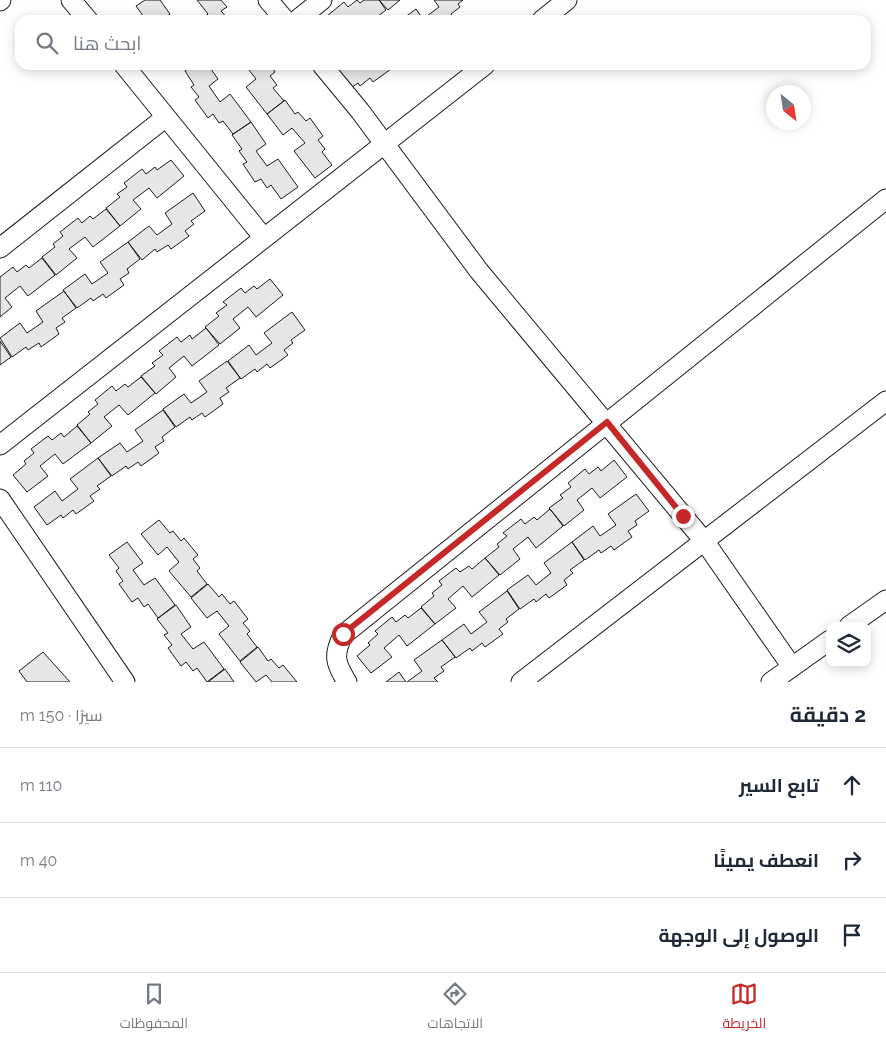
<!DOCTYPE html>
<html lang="ar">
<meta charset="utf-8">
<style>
:root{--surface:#fff;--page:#f2f2f3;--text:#1f2937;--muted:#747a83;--line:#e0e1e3;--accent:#c62828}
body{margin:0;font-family:Raleway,Cairo,sans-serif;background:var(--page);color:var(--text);direction:rtl}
.controls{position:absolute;right:15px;bottom:15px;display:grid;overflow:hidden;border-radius:10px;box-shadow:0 2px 12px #0003}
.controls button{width:45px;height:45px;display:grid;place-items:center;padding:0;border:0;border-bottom:1px solid var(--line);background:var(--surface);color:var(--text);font:25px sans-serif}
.compass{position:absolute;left:766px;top:85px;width:45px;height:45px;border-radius:50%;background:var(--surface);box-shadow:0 2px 12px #0003;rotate:150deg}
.stop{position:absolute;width:15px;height:15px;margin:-11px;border:4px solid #c62828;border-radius:50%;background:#fff}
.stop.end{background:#c62828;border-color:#fff;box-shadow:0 1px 5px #0008}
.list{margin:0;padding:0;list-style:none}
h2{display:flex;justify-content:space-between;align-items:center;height:65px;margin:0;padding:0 20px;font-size:21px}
h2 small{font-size:16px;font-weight:400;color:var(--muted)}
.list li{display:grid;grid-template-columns:32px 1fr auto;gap:15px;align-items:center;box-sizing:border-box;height:75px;padding:0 20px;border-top:1px solid var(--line)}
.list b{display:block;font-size:19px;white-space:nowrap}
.list em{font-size:16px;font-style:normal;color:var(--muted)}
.icon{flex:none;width:28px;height:28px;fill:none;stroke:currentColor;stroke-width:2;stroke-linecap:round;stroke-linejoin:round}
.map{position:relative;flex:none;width:886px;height:682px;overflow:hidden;direction:ltr}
.search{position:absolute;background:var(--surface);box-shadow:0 2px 12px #0003;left:15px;right:15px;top:15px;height:55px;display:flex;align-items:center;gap:12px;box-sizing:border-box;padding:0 18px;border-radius:15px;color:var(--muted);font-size:19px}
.sheet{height:290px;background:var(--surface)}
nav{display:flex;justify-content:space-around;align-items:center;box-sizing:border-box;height:70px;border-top:1px solid var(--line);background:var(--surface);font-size:14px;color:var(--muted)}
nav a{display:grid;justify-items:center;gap:2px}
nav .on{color:var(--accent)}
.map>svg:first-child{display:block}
</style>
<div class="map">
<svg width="886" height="682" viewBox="0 0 886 682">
<rect width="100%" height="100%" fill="#fff"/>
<!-- building -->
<path fill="#e6e6e6" stroke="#1a1a1a" d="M 145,0 L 160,0 L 170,14 L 162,20 L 146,20 L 136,6 Z
M 197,0 L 221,0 L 227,7 L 221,11 L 229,20 L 200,20 L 208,14 Z
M 357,0 L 360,3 L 364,0 L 379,0 L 386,10 L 373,20 L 329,20 L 327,16 L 344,2 L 348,7 Z
M 379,0 L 400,0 L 388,10 Z
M 434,0 L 463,0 L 458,4 L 460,7 L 451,14 L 454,20 L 401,20 L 416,9 L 423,19 L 439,7 Z
M 193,65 L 208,65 L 218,79 L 209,86 L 220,102 L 230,94 L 251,122 L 233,134 L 223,121 L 219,123 L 213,114 L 208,118 L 195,100 L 199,97 L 191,87 L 194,85 L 185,71 Z
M 245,65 L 270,65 L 275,72 L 270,76 L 277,85 L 273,88 L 284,101 L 267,114 L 246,87 L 256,79 Z
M 344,65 L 357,65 L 359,69 L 365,65 L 388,65 L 391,69 L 373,82 L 370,78 L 360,86 L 358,83 L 344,93 L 331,75 Z
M 285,100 L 295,114 L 298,112 L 306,121 L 310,118 L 323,136 L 318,140 L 325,149 L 322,152 L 332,165 L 315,178 L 294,151 L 305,143 L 292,128 L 283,135 L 267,114 Z
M 251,122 L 266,144 L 256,151 L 267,166 L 278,159 L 298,187 L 281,199 L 271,185 L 267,188 L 261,179 L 255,182 L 243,164 L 247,162 L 239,151 L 242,149 L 232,135 Z
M 171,160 L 184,176 L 157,198 L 149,188 L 133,200 L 141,209 L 120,226 L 106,208 L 120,197 L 117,194 L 127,187 L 124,183 L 142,169 L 146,174 L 155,167 L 157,170 Z
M 193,193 L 205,211 L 191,221 L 194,224 L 185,231 L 189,236 L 171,249 L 168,245 L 157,252 L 155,249 L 142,260 L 128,242 L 149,226 L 157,235 L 172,224 L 165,213 Z
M 106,209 L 120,226 L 93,247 L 85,237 L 69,249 L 77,258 L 56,275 L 42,257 L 55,247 L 53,244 L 63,236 L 60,232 L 78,218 L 82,223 L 90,216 L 93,219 Z
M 128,242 L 140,259 L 127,269 L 129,273 L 120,279 L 124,285 L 106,298 L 103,294 L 93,301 L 91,298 L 77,308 L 63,290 L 85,274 L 92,284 L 108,273 L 100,262 Z
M 42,258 L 55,275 L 28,296 L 20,286 L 5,298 L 12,307 L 0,317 L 0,277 L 13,267 L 17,272 L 26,265 L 29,268 Z
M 270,279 L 283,295 L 256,317 L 248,307 L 233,319 L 240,328 L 220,344 L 205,327 L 219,316 L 216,313 L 227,305 L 223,302 L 241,288 L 245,293 L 254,286 L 257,289 Z
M 64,291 L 76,308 L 62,318 L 65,322 L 56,328 L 59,334 L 41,347 L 39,343 L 28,350 L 26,347 L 12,357 L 0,338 L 20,323 L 27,333 L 43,322 L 36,311 Z
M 292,312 L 305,330 L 291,340 L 293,343 L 284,350 L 288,355 L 270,368 L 267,364 L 257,372 L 255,369 L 241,379 L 228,361 L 249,345 L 256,355 L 272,343 L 264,333 Z
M 206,328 L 219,345 L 192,366 L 184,356 L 169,368 L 176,377 L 156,394 L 141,376 L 155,366 L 152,363 L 163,355 L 159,351 L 177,337 L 181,342 L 190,335 L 192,339 Z
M 0,341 L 11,357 L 0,365 Z
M 227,361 L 240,378 L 226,388 L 229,392 L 220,398 L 223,404 L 205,417 L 202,413 L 192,420 L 190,417 L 176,427 L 163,409 L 184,394 L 191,403 L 207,392 L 199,381 Z
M 141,377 L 155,393 L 128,415 L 119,405 L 104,417 L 112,426 L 91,443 L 77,425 L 90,414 L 88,412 L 98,404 L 95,400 L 112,386 L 116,391 L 125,384 L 128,387 Z
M 163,410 L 175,427 L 162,437 L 164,441 L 155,447 L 159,453 L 141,466 L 138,462 L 128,469 L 126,466 L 112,476 L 98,458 L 120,443 L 127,452 L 143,441 L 135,430 Z
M 77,426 L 91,443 L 63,464 L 55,454 L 40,466 L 48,476 L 27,492 L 13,475 L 26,464 L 24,461 L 34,453 L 31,449 L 48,436 L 52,440 L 61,433 L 64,437 Z
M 98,458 L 111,476 L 97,486 L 100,489 L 90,496 L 94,501 L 76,514 L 73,510 L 63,518 L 61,515 L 47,525 L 34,507 L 55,491 L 62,501 L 78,489 L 70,479 Z
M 614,460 L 627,477 L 600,498 L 592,488 L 577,500 L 584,510 L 564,526 L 549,508 L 563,498 L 560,495 L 571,487 L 568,483 L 585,469 L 589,474 L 598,467 L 601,471 Z
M 636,494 L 649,511 L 635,521 L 637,525 L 628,531 L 632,537 L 614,550 L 611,546 L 601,553 L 599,550 L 585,560 L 572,542 L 593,526 L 600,536 L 616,525 L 608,514 Z
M 550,509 L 563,526 L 536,548 L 528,537 L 513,549 L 520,559 L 500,575 L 485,558 L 499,547 L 497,544 L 507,536 L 503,533 L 521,519 L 525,524 L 534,517 L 537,520 Z
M 159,520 L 170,533 L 173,531 L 181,541 L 184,538 L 198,555 L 193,559 L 200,568 L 197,571 L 207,584 L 191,597 L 169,571 L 179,562 L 167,547 L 158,555 L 141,534 Z
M 127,542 L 143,563 L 133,570 L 144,585 L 155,578 L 175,605 L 158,618 L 148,604 L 144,607 L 138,598 L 132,602 L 119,584 L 123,581 L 116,571 L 119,568 L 109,555 Z
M 572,542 L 584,560 L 570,570 L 573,573 L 564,580 L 567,585 L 549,598 L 546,594 L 536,602 L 534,599 L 520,609 L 507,590 L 528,575 L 536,585 L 551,573 L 544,563 Z
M 485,558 L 499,575 L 472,597 L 463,586 L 448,599 L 456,608 L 435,624 L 421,607 L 434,596 L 432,593 L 442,585 L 439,581 L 456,568 L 460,572 L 469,566 L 472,569 Z
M 208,584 L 219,597 L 222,594 L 230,604 L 234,601 L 248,619 L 243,623 L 250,631 L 247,634 L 257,647 L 240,661 L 219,634 L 229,626 L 217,611 L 207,618 L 191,598 Z
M 507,591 L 519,609 L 506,619 L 508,622 L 499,629 L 503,634 L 485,647 L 482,643 L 472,651 L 470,648 L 456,658 L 442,640 L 464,624 L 471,634 L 487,622 L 479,612 Z
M 176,605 L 191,627 L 181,634 L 193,649 L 204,642 L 224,669 L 207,682 L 197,668 L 193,671 L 186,662 L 181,666 L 168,648 L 172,645 L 164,635 L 168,633 L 157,619 Z
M 421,608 L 435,624 L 407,646 L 399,635 L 384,648 L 392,657 L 371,673 L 357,656 L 370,645 L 368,643 L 378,634 L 375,631 L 392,617 L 396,622 L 405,615 L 408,618 Z
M 442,640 L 455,657 L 441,667 L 444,671 L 434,678 L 438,682 L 407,682 L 422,671 L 414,660 Z
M 258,647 L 268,661 L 271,659 L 279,668 L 283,665 L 297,682 L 272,682 L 266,675 L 256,682 L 240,662 Z
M 43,652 L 70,682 L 27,682 L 19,671 Z
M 225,669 L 234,682 L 208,682 Z
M 399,672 L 406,682 L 386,682 Z"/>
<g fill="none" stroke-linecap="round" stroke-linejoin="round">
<defs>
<path id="street" d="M 71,0 L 88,20
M 268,0 L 285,20
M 0,1 L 1,0
M 297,20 L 322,0
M 542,20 L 567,0
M 124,65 L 264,238
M 322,65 L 360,111 L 479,271 L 705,542 L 792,667
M 0,248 L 166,117
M 0,445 L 485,65
M 0,499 L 125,682
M 849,626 L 886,600
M 347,682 C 335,663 333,655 343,635 L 886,199
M 521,682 L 886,401
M 771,682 L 830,640"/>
</defs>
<!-- street casing -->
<use href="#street" stroke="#1a1a1a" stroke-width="21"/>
<!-- street -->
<use href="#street" stroke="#fff" stroke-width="19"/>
</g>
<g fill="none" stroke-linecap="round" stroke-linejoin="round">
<!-- route -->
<path stroke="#c62828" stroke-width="6" d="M 343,634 L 607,422 L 683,516"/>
</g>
</svg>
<div class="controls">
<button><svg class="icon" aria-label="layers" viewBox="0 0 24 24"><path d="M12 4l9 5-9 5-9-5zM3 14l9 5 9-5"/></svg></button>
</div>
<svg class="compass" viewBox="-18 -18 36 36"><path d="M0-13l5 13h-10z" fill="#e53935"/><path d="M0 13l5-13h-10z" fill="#747a83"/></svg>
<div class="stop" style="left:343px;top:634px"></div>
<div class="stop end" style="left:683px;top:516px"></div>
<div class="search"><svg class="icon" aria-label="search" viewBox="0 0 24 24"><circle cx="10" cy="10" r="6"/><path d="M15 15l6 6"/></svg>ابحث هنا</div>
</div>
<section class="sheet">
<h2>2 دقيقة<small>سيرًا · 150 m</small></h2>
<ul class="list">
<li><svg class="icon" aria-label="ahead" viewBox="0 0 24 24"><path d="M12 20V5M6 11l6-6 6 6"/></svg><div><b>تابع السير</b></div><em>110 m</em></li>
<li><svg class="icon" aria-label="right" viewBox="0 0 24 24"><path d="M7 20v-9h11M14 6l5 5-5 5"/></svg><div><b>انعطف يمينًا</b></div><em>40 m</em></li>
<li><svg class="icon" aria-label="arrive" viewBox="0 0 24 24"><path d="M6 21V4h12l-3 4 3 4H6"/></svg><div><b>الوصول إلى الوجهة</b></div></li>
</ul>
</section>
<nav>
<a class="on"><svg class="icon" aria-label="map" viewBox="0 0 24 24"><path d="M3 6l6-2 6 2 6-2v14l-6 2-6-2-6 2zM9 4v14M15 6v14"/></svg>الخريطة</a>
<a><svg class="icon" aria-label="directions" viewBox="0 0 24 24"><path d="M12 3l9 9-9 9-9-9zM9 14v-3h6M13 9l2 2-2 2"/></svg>الاتجاهات</a>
<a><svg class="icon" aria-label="saved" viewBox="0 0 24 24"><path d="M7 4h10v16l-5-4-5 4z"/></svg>المحفوظات</a>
</nav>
